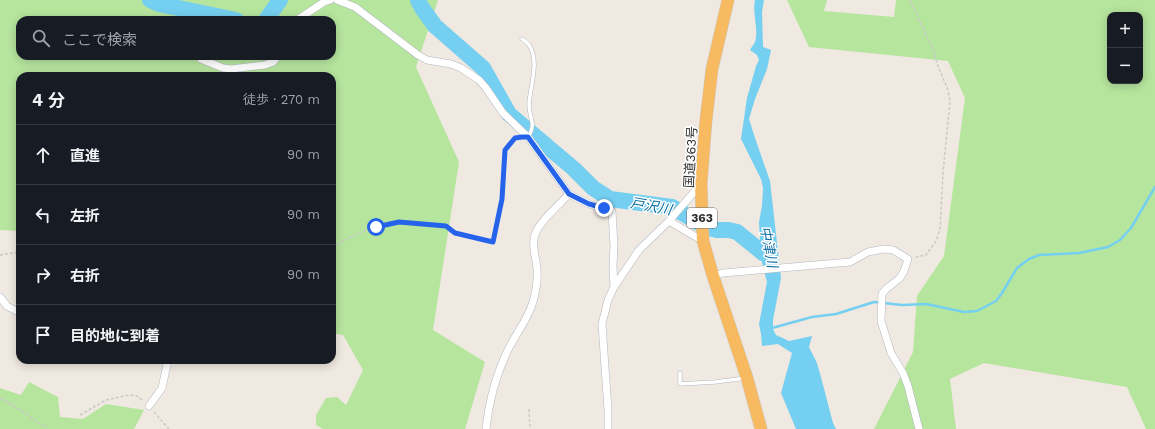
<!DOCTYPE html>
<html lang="ja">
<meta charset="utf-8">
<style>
:root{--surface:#171b24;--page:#242831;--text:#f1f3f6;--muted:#9ea1a6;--line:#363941}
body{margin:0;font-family:"Work Sans","Noto Sans JP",sans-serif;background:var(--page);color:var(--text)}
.controls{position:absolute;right:12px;top:12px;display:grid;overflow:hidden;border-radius:8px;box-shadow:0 2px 10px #0003}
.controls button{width:36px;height:36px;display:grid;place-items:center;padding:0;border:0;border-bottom:1px solid var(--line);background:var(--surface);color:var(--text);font:20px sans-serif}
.stop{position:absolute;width:12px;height:12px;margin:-9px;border:3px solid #2563eb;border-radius:50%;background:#fff}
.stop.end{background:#2563eb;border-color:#fff;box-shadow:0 1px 4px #0008}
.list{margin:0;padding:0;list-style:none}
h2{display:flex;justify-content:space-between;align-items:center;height:52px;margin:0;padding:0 16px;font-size:17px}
h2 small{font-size:13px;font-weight:400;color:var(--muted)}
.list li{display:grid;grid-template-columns:26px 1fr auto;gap:12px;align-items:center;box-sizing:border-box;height:60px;padding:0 16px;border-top:1px solid var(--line)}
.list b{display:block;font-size:15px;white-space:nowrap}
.list em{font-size:13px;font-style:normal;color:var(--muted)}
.icon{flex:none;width:22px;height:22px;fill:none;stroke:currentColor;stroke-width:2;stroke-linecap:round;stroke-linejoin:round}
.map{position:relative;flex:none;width:1155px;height:429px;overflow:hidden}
.search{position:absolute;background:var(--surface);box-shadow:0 2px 10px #0003;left:16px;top:16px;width:320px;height:44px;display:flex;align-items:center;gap:10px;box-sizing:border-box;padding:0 14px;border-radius:12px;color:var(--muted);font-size:15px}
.panel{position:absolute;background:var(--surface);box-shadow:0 2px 10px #0003;left:16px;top:72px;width:320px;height:292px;border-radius:12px}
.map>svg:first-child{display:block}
</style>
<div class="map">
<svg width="1155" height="429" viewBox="0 0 1155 429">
<rect width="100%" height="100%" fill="#efe9e1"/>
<!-- green -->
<path fill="#b6e59e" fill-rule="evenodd" d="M 0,0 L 438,0 L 416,67 L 459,162 L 433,330 L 485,362 L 465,429 L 323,429 L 316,425 L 316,415 L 326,398 L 337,397 L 346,405 L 363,370 L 343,335 L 332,333 L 332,76 L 20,76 L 20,231 L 0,230 ZM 20,20 L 332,20 L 332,56 L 20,56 Z
M 787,0 L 827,0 L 824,11 L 894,17 L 896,0 L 1155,0 L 1155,429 L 1146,429 L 1127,387 L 984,363 L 950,379 L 956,429 L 874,429 L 913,352 L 917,296 L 944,256 L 965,98 L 948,61 L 809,47 ZM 1110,15 L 1140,15 L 1140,81 L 1110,81 Z
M 29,382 L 58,397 L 60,417 L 83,419 L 106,404 L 144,410 L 134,429 L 0,429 L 0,388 L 21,395 Z"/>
<!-- water -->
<path fill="#75cff0" d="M 755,0 L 764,0 L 762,12 L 763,47 L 771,50 L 767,69 L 755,99 L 749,119 L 756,141 L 770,181 L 781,278 L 773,320 L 773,329 L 776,335 L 789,341 L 812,336 L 809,347 L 817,363 L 822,381 L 833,423 L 836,429 L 796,429 L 781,393 L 792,353 L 778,344 L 762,346 L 761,334 L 759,324 L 767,282 L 761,259 L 759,222 L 762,206 L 763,188 L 761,179 L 741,139 L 747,98 L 756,66 L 759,60 L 757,55 L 750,50 C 751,47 754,45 755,42 C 759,30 752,13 755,0 Z"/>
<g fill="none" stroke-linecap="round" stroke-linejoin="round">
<!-- stream -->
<path stroke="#75cff0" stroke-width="2.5" d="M 772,328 L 812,317 L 836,314 L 874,302 L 902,305 L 926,304 L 964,312 L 977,311 L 996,301 L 1002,293 L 1017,268 L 1029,259 L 1039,255 L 1079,253 L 1108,247 L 1120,240 L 1131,228 L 1155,187"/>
<!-- river -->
<path stroke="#75cff0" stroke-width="16" d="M 150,0 L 159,4 L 236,20
M 418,0 L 422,8 L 435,26 L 483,68 L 509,114 L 574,169 L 593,188 L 610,199 L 672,207 L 706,227 L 717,230 L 729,230 L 737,232 L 763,253 L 768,255
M 266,20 L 280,0"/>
<defs>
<path id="service" d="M 522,39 C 525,41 528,43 529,45 C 540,61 530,87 529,104 C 529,119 537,123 528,137
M 680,373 L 680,384 L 715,382 L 746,378"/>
<path id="minor" d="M 337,0 L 355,7 L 418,55 L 427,60 L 451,64 L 461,68 L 479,80 L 486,88 L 503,113 L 528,137 L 569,194 L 589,204 L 612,211 L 614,246 L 613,266 L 614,287
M 297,20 L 324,2 L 330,0
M 201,59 L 223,68 L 231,69 L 265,65 L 273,62 L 278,56
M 669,221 L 703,241
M 713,276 L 723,273 L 850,262 L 868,252 L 884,249 L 893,250 L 908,259 L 904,271 L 900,278 L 886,289 L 882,294 L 881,321 L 891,353 L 903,373 L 908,386 L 919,429
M 0,297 L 7,306 L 20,313
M 149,406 L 162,388 L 168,360
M 486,429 C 489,400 496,374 509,348 C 517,332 528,319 533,302 C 536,291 538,280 537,269 C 536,256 530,243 537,230 C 544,217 559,205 569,194
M 608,429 L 608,410 L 602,324 L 608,300 L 614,287 L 639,250 L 669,221 L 701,184"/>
<path id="trunk" d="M 728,0 L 712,69 L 706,120 L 701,184 L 703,241 L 713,276 L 747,378 L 761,429"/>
</defs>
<!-- service casing -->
<use href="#service" stroke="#b4b7c1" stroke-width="4.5"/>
<!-- minor casing -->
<use href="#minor" stroke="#b4b7c1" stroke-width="8"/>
<!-- trunk casing -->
<use href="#trunk" stroke="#c9c9c9" stroke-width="13"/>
<!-- path -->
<path stroke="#c9c9c9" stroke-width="1.5" stroke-dasharray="3 2" stroke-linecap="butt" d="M 910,0 L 932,47 L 938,66 L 948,90 L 950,101 L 943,173 L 940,229 L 936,241 L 926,255 L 916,257
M 332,247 L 357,234 L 376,227 L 399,222 L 446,227 L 455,233 L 493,242 L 502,199 L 505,151 L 515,138 L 517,138
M 0,255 L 20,252
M 0,398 L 19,409 L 37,422 L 48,427
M 529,409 L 530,429
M 154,412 L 169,429
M 80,415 L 106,400 L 129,395 L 137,396 L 143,401"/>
<!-- service -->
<use href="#service" stroke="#fff" stroke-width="3.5"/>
<!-- minor -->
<use href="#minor" stroke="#fff" stroke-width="7"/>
<!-- trunk -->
<use href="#trunk" stroke="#f8ba60" stroke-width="12"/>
</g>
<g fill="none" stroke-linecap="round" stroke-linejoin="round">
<!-- route -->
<path stroke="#2563eb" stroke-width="5" d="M 376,227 L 399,222 L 446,226 L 455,233 L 493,242 L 502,199 L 505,150 L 515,138 L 522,137 L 528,137 L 569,194 L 589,204 L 604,208"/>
</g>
<g text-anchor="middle" stroke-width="3" stroke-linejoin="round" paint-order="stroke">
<!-- shield labels -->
<rect fill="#fff" stroke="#6d6d6d" stroke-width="1" x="687" y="208" width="30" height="20" rx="3"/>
<g font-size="12" font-weight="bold" fill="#2e2e2e">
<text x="702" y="222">363</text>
</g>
<!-- street labels -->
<g font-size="13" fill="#2e2e2e" stroke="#fff">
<text transform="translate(690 157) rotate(-87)" y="5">国道363号</text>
</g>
<!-- water labels -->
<g font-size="14" font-style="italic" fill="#0d6fa3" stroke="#fff">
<text transform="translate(651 206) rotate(10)" y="5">戸沢川</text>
<text transform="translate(769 247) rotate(79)" y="5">中津川</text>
</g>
</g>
</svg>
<div class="controls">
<button>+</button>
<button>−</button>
</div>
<div class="stop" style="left:376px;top:227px"></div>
<div class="stop end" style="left:604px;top:208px"></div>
<div class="search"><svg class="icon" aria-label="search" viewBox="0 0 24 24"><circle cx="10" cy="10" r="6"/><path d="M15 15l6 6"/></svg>ここで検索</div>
<section class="panel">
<h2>4 分<small>徒歩 · 270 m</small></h2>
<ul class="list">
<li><svg class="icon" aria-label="ahead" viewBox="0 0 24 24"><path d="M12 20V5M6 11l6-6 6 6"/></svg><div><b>直進</b></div><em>90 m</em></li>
<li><svg class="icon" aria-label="left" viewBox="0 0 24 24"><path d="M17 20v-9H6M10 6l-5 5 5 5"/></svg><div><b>左折</b></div><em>90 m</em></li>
<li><svg class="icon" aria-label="right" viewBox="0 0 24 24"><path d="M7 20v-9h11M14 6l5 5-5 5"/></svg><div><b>右折</b></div><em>90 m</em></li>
<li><svg class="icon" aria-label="arrive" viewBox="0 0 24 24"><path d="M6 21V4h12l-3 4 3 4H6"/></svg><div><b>目的地に到着</b></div></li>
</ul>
</section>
</div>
